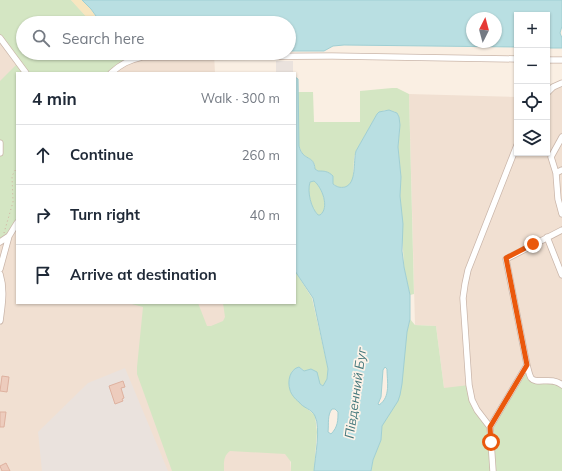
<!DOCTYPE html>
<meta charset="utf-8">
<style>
:root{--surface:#fff;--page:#f2f2f3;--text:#1f2937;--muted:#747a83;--line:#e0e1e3}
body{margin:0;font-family:Mulish,sans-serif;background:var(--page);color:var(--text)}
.controls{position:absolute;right:12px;top:12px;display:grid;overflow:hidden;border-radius:0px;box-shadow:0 1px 3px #0004}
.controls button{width:36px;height:36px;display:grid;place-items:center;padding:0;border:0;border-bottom:1px solid var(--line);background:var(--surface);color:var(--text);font:20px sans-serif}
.compass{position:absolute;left:466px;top:12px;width:36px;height:36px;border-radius:50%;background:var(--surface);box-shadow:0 1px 3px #0004;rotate:6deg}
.stop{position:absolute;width:12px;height:12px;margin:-9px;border:3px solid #ea580c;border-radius:50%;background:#fff}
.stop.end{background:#ea580c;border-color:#fff;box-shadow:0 1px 4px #0008}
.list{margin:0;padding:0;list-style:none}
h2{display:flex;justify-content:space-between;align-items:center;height:52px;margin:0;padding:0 16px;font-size:17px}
h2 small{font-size:13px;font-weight:400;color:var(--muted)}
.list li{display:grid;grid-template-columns:26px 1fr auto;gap:12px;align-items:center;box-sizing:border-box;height:60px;padding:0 16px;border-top:1px solid var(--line)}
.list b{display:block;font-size:15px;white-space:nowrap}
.list em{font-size:13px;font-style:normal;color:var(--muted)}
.icon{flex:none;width:22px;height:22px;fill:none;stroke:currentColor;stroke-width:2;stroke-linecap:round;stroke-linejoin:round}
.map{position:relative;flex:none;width:562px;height:471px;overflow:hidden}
.search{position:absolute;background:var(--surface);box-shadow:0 1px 3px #0004;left:16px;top:16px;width:280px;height:44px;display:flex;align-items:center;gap:10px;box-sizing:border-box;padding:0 14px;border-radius:22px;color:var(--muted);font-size:15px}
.panel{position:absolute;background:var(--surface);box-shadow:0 1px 3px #0004;left:16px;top:72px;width:280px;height:232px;border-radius:0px}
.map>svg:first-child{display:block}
</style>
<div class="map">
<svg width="562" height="471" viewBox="0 0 562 471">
<rect width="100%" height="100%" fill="#faefe3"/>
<!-- residential -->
<path fill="#f1e0d2" d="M 0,0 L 82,0 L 101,23 L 23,23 L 23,53 L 214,53 L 215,73 L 17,73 L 17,303 L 281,303 L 291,471 L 0,471 Z
M 562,83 L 562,385 L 490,427 L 444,388 L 436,326 L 415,325 L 409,94 L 517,97 L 517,153 L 547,153 L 547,93 Z"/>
<!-- industrial -->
<path fill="#eae2dd" d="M 276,61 L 293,61 L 293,73 L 276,73 Z
M 125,368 L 168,471 L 42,471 L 38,432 L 88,383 Z"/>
<!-- green -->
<path fill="#d4e6c3" d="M 0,0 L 71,0 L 92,23 L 23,23 L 23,53 L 142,53 L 142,57 L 111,73 L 17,73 L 17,223 L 0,242 L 0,81 L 18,63 L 0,38 Z
M 392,88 L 397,88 L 409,94 L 414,294 L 410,295 L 404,267 L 400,196 L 401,177 L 398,147 L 400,125 L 399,117 L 397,113 L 393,111 L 385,110 L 377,114 L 356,151 L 354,158 L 353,180 L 349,186 L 344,187 L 340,188 L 333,184 L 333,176 L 325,171 L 318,171 L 315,169 C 315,160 310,159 303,155 L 299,146 L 298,92 L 313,92 L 314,122 L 360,122 L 360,91 Z
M 314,180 C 322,187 330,208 320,216 L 318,215 C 311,208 307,192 310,182 Z
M 295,271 L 312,298 L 328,369 L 327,379 L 324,386 L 320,384 L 319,381 L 299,367 L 292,371 L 289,383 L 306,408 L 315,415 L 317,432 L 314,471 L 291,471 L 291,462 L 285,454 L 230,451 C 223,456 224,463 224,471 L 172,471 L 137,374 L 137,367 L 143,307 L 128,303 L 198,303 L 207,326 L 211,326 L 223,321 L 225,317 L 223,303 L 295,303 Z
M 410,319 L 415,325 L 436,326 L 444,388 L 469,385 L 472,400 L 490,427 L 527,365 L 533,380 L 552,380 L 562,385 L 562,471 L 371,471 L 373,460 L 381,440 L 382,426 L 386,417 Z"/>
<!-- sand -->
<path fill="#f7e6c0" d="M 71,0 L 82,0 L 91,9 L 101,23 L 92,23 Z"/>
<!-- water -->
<path fill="#b9dfe2" stroke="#a0cfd3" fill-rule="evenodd" d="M 82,0 L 562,0 L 562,26 L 560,33 L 562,38 L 562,48 L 547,48 L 547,15 L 517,15 L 517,47 L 344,45 L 333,46 L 324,51 L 289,51 L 289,23 L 101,23 L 91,9 ZM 472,18 L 496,18 L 496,42 L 472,42 Z
M 295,77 L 298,79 L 299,146 C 303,162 314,154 315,169 L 318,171 C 324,171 328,171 333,176 L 333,184 C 337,187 340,188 345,187 C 357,183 353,162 356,151 L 377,114 L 379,112 L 389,110 L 397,113 L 399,117 L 400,125 L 398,147 L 401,177 L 400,196 L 403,224 L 402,251 L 404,267 L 410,295 L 410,319 L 407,332 L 402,384 L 400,395 L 398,401 L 382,426 L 381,440 L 373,460 L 371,471 L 314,471 C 315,457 321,428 315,416 C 312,409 303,408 299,402 C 295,399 291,394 290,390 C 287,381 290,369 299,367 L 304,371 L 311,369 L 317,372 L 320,384 L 323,386 L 327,379 L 328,369 L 313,298 L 295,271 ZM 314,181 C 322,187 330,208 320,215 L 318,215 C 311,208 307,192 310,182 ZM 385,367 L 387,369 C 387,381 391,397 379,405 L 378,404 L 381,397 L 383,370 ZM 332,409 L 335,409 L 338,412 C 338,420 338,427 331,434 L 328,432 C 329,424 327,415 332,409 Z"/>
<!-- building -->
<path fill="#edccbd" stroke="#deb19f" d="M 2,376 L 9,377 L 7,392 L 0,391 Z
M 123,381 L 125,387 L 121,388 L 124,398 L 122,399 L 123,401 L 115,404 L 109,386 Z
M 0,412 L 6,412 L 4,427 L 0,427 Z
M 6,463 L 10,471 L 2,471 L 0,466 Z"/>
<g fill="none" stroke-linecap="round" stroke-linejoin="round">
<defs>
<path id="minor" d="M 0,38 L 26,73
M 547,60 L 562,60
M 111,73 C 121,64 129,60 142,57 L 332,56 L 517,59
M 547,93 L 553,87 L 562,83
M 562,137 L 551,157 L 556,173 L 558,199 L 562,214
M 0,143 L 0,153
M 556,173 L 562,170
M 547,237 L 562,275
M 0,242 L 9,236
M 0,269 L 9,236 L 17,223
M 0,274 C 5,290 2,305 0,321
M 527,365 C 528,369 529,374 531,378 C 536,385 552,376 562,385
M 490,427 L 527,365 L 506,259 L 562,230
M 493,471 L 490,427 L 477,410 L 472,400 L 469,385 L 463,298 L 465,284 L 468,270 L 517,145"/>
</defs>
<!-- minor casing -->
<use href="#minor" stroke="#cab6aa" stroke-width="7"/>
<!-- path -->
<path stroke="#d2afa0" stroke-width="1" stroke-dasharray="1 3" stroke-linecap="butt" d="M 4,233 L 13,202 L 12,176 L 17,167"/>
<!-- minor -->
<use href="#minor" stroke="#fff" stroke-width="5.5"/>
</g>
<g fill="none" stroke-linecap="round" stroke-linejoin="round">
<!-- route -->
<path stroke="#ea580c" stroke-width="5" d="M 491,442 L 490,427 L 527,365 L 506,258 L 533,244"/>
</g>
<g text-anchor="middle" stroke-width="3.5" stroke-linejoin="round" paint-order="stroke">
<!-- water labels -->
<g font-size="13" font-style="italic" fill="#43777b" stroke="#fdf3e9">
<text transform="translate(355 393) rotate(-82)" y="5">Південний Буг</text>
</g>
</g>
</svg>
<div class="controls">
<button>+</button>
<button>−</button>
<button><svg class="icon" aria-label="locate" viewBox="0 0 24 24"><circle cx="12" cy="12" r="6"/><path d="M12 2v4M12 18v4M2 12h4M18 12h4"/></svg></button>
<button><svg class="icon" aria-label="layers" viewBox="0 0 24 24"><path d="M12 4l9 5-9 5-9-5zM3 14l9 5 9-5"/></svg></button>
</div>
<svg class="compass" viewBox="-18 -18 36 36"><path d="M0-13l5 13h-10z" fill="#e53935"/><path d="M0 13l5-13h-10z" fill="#747a83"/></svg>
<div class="stop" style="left:491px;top:442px"></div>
<div class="stop end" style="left:533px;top:244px"></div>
<div class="search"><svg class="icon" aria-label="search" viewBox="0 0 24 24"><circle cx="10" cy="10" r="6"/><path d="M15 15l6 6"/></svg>Search here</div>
<section class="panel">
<h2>4 min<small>Walk · 300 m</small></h2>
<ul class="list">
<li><svg class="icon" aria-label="ahead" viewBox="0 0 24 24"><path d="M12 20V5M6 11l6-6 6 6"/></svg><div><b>Continue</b></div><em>260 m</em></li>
<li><svg class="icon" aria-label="right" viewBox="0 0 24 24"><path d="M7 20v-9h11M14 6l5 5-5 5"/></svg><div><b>Turn right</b></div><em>40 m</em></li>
<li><svg class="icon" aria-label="arrive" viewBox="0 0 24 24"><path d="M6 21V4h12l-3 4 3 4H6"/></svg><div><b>Arrive at destination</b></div></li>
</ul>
</section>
</div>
